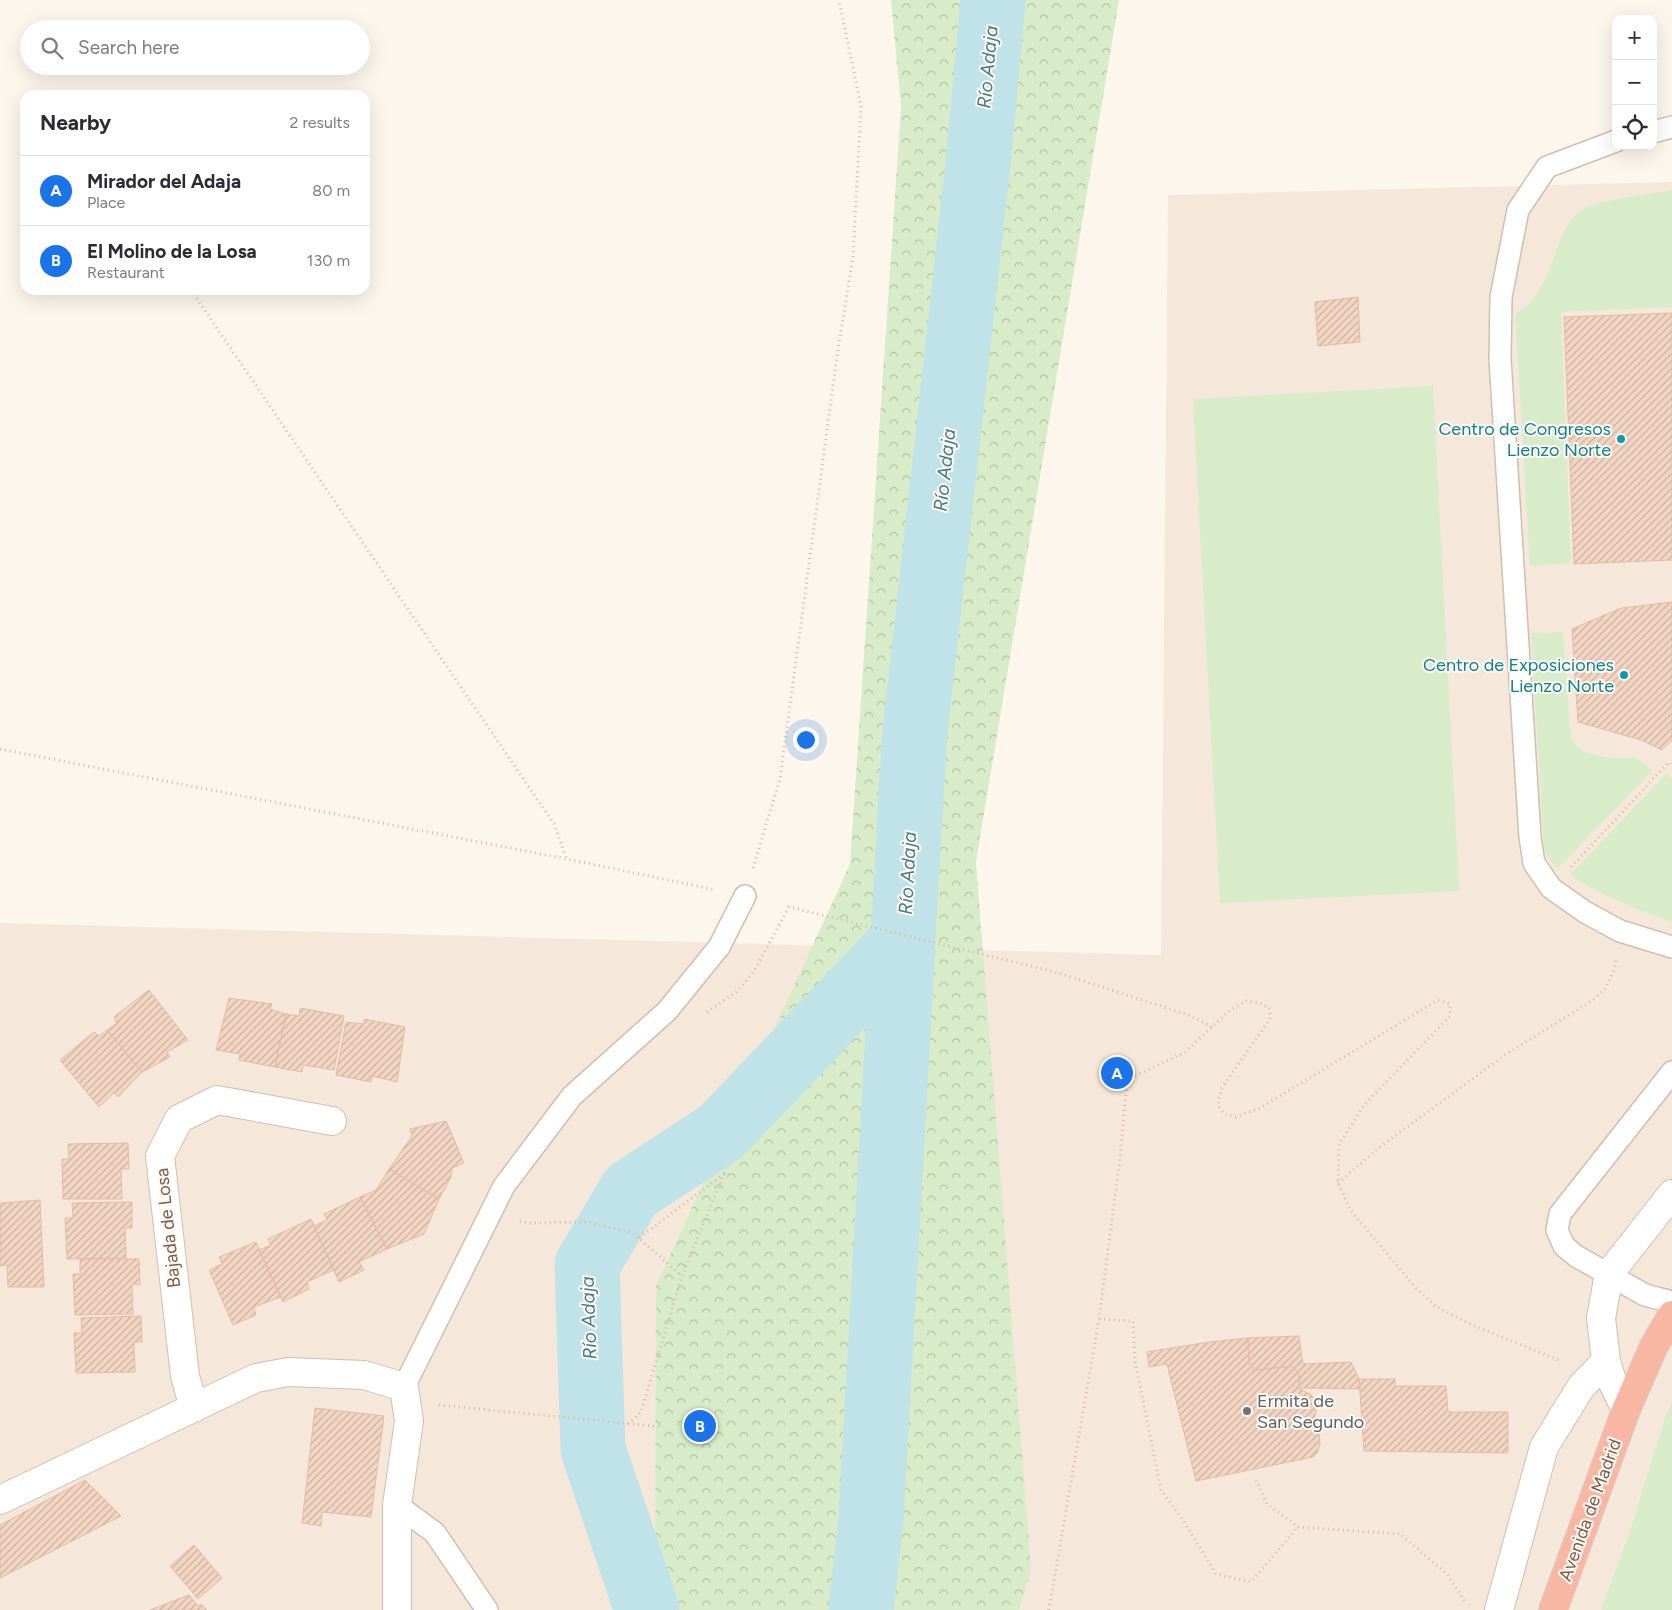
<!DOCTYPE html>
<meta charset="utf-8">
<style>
:root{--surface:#fff;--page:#f2f2f3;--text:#2b2b33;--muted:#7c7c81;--line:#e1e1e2;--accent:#1a73e8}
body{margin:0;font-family:Figtree,sans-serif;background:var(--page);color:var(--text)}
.controls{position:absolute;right:15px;top:15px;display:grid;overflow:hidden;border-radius:10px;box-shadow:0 5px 20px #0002}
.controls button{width:45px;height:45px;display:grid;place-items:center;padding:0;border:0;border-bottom:1px solid var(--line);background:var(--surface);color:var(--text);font:25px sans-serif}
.you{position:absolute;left:805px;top:739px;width:18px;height:18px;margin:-12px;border:4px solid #fff;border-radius:50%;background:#1a73e8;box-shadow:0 0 0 8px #1a73e833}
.badge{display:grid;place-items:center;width:32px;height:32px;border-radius:50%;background:var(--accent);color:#fff;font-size:16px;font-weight:700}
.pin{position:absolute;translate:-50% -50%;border:2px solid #fff;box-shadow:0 1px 5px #0006}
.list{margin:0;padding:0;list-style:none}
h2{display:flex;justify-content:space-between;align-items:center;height:65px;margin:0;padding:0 20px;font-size:21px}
h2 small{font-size:16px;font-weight:400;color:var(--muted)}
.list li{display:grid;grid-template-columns:32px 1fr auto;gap:15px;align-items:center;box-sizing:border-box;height:70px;padding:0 20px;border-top:1px solid var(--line)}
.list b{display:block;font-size:19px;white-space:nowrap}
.list p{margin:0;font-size:16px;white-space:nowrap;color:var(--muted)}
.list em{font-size:16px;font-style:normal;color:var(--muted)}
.icon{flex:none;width:28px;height:28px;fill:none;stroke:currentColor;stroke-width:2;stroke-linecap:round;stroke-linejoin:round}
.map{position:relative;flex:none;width:1672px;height:1610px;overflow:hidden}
.search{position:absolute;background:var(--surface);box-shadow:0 5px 20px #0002;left:20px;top:20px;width:350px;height:55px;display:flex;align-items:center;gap:12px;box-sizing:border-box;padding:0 18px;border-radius:28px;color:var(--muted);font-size:19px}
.panel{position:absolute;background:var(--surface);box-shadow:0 5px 20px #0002;left:20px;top:90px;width:350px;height:205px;border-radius:15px}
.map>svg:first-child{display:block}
</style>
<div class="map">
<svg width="1672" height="1610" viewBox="0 0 1672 1610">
<defs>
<pattern id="forest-crowns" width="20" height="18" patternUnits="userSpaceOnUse" patternTransform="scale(1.25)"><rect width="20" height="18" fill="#d8ecc9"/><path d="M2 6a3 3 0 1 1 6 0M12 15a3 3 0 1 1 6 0" fill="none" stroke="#b4c2a5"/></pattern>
<pattern id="building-hatch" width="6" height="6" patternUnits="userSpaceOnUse" patternTransform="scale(1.25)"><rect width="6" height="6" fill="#f3d5c3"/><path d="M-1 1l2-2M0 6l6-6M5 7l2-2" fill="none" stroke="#cab0a1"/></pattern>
</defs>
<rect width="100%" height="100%" fill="#fdf6ec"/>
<!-- residential -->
<path fill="#f5e8da" d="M 1672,182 L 1672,1610 L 0,1610 L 0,923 L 1161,955 L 1168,195 Z"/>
<!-- grass -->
<path fill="#d8ecc9" d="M 1672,190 L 1672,307 L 1561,312 L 1571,563 L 1530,566 L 1515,314 C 1520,310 1526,307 1530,303 C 1540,291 1547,276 1552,262 C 1561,241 1565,216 1589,207 C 1615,197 1645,195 1672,190 Z
M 1433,386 L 1459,891 L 1220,903 L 1193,399 Z
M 1563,632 L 1570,730 C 1571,737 1573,743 1578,747 C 1591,759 1620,759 1635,757 L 1653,770 L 1558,868 C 1549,861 1546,855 1544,844 L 1531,633 Z
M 1667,773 L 1672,780 L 1672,922 C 1636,909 1602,896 1570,875 Z
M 1672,1402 L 1672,1610 L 1601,1610 L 1631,1528 L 1666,1415 Z"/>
<!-- forest -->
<path fill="url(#forest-crowns)" d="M 891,0 L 1119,0 L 976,862 L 1031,1569 L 1019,1610 L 655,1610 L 656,1286 L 850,864 L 901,107 Z"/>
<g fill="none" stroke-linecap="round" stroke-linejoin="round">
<!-- river -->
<path stroke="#bfe3e8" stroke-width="65" d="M 647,1610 L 593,1449 L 587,1265 L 631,1191 L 721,1132 L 903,941
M 861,1610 L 871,1519 L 914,742 L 979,155 L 993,0"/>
</g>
<!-- building -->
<path fill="url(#building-hatch)" stroke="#e6bba3" d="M 1358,297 L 1360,342 L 1318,346 L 1315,302 Z
M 1672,313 L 1672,560 L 1574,564 L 1564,317 Z
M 1672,602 L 1672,740 L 1662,750 L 1641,740 L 1578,722 L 1572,629 L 1621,608 Z
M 149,990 L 188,1040 L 167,1052 L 170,1057 L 142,1072 L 107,1030 L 117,1023 L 114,1017 Z
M 229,998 L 272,1004 L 270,1009 L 286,1014 L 275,1067 L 239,1060 L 240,1054 L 216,1050 Z
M 300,1008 L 344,1016 L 334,1070 L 303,1065 L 302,1072 L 275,1067 L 286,1014 L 299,1016 Z
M 364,1019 L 405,1027 L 397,1082 L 372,1076 L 371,1082 L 336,1075 L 346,1022 L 364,1024 Z
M 107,1030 L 142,1072 L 118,1097 L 114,1093 L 99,1107 L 60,1060 L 94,1032 L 99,1036 Z
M 446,1121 L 464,1163 L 452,1168 L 451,1177 L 439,1199 L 389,1169 L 412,1136 L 410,1129 Z
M 128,1143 L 129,1169 L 121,1169 L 122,1199 L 63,1199 L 62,1159 L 69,1159 L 68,1144 Z
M 389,1169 L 439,1199 L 424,1234 L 387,1249 L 360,1197 L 376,1190 Z
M 360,1197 L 387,1249 L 359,1262 L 364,1270 L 339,1282 L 314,1226 L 327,1220 L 324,1214 Z
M 40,1200 L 44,1287 L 8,1287 L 7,1265 L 0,1266 L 0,1203 Z
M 132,1202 L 132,1228 L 125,1228 L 126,1258 L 67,1259 L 65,1218 L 73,1218 L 72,1203 Z
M 311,1219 L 334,1270 L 307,1282 L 309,1289 L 283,1302 L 259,1250 L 271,1245 L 268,1239 Z
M 256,1242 L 281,1297 L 254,1307 L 256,1315 L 233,1325 L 209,1270 L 222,1264 L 219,1257 Z
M 80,1259 L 139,1259 L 140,1285 L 132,1284 L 133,1314 L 75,1315 L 73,1274 L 80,1274 Z
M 141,1316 L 142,1342 L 134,1342 L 135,1372 L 76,1373 L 74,1333 L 82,1333 L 81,1318 Z
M 1299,1336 L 1303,1364 L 1351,1362 L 1359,1379 L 1360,1389 L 1298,1388 L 1300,1379 L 1297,1371 L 1291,1366 L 1255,1370 L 1249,1364 L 1248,1338 Z
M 1248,1338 L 1249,1364 L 1255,1370 L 1291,1366 L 1297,1371 L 1300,1379 L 1298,1388 L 1310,1394 L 1315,1399 L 1317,1406 L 1315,1417 L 1310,1424 L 1314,1426 L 1319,1432 L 1320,1444 L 1317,1453 L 1313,1457 L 1196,1481 L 1167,1364 L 1149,1367 L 1147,1352 L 1209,1342 Z
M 1359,1379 L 1395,1379 L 1395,1386 L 1446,1386 L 1448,1412 L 1508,1412 L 1508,1453 L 1364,1451 Z
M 315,1408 L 384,1416 L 371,1517 L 322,1512 L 321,1526 L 302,1523 Z
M 85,1480 L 121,1516 L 0,1578 L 0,1525 Z
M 194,1545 L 222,1578 L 198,1599 L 170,1566 Z
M 189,1595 L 198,1606 L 201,1604 L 207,1610 L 150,1610 Z"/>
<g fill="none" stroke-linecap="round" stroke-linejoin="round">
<defs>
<path id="lane" d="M 1653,132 L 1672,127
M 1616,141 L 1547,167 L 1518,210 L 1501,297 L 1500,359 L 1530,837 L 1534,863 L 1551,888 L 1585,912 L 1620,931 L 1672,947
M 1672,1072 L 1560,1214 L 1557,1230 L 1564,1246 L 1576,1256 L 1645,1295 L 1672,1302
M 404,1387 L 504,1186 L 572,1096 L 667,1011 L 719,947 L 745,896
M 397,1505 L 435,1533 L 487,1610"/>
<path id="street" d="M 194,1408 L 185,1376 L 160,1156 L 179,1119 L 217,1100 L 332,1121
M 1626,1410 L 1612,1381 L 1606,1361 L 1601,1318 L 1609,1274 L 1672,1194
M 0,1500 L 256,1378 L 288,1372 L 364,1375 L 404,1387 L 409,1421 L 397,1505 L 397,1610
M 1499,1610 L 1544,1447 L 1581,1387 L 1606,1361"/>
<path id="highway" d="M 1553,1610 L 1626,1410 L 1654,1346 L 1672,1315"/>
</defs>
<!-- lane casing -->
<use href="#lane" stroke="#d1beb0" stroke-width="24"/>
<!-- street casing -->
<use href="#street" stroke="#d1beb0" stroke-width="30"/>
<!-- highway casing -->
<use href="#highway" stroke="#dad1cd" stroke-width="30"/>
<!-- path -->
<path stroke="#d9b8a5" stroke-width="3" stroke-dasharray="1 4" stroke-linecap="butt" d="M 191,290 L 554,824 L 567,859
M 0,749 L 567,859 L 716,890
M 1571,867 L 1669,762 L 1672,767
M 753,868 L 780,779 L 837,356 L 853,257 L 861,106 L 839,0
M 707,1012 L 736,992 L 753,973 L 789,907 L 1059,973 L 1191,1016 L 1212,1027
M 1338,1183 L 1380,1147 L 1505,1055 L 1593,1000 L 1606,988 L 1614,970 L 1616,960
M 520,1221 L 528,1223 L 587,1222 L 633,1233 L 682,1276
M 1099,1319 L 1133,1321 L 1135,1361 L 1161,1490 L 1183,1520 L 1216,1574 L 1251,1582 L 1298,1527
M 439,1405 L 663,1427
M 628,1424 L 641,1412 L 682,1276 L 724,1174 L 639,1238
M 1256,1480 L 1267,1504 L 1298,1527 L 1400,1534 L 1447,1574 L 1466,1603
M 1049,1610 L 1099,1319 L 1120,1159 L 1127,1080 L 1185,1052 L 1229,1011 L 1246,1001 L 1260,1003 L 1270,1009 L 1270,1019 L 1221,1089 L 1218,1105 L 1224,1114 L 1236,1117 L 1260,1108 L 1438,1000 L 1450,1004 L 1450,1016 L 1365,1104 L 1339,1144 L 1338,1183 L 1351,1211 L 1416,1288 L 1435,1306 L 1470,1324 L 1561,1361"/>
<!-- lane -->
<use href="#lane" stroke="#fff" stroke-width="21"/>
<!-- street -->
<use href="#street" stroke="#fff" stroke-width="28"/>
<!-- highway -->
<use href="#highway" stroke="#f7b7a3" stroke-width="28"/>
</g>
<!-- markers -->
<g fill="#0f9aa8" stroke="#fffaf3" stroke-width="2">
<circle cx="1621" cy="439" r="5"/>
<circle cx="1624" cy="675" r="5"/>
</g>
<circle fill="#6b7280" stroke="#fffaf3" stroke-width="2" cx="1247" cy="1411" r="5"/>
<g text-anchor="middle" stroke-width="4" stroke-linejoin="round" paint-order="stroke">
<!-- culture labels -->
<g font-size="18" fill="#0d838f" stroke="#fffaf3" text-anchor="end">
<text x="1611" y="435">Centro de Congresos<tspan x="1611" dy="21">Lienzo Norte</tspan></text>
<text x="1614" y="671">Centro de Exposiciones<tspan x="1614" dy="21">Lienzo Norte</tspan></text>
</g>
<!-- street labels -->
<g font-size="18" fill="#7a5c4d" stroke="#fffaf3">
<text transform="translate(168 1228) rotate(-96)" y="6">Bajada de Losa</text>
<text transform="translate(1590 1510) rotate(-70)" y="6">Avenida de Madrid</text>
</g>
<!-- worship labels -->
<g font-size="18" fill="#5b616d" stroke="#fffaf3" text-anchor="start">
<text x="1257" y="1407">Ermita de<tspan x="1257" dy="21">San Segundo</tspan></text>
</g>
<!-- water labels -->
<g font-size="19" font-style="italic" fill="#437c86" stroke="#fffaf3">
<text transform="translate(987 67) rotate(-85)" y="7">Río Adaja</text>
<text transform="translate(944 470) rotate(-84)" y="7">Río Adaja</text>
<text transform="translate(907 873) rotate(-87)" y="7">Río Adaja</text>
<text transform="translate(588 1318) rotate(-92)" y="7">Río Adaja</text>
</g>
</g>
</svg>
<div class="controls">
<button>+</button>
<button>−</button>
<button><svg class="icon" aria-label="locate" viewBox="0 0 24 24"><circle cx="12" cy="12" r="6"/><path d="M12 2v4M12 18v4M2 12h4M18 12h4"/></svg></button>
</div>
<div class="you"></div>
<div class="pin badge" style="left:1117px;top:1073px">A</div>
<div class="pin badge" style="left:700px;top:1426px">B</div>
<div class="search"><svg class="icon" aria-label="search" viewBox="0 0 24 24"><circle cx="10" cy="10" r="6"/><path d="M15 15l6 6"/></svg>Search here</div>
<section class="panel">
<h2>Nearby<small>2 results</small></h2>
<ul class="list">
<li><span class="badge">A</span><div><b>Mirador del Adaja</b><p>Place</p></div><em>80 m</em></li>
<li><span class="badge">B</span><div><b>El Molino de la Losa</b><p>Restaurant</p></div><em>130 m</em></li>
</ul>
</section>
</div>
